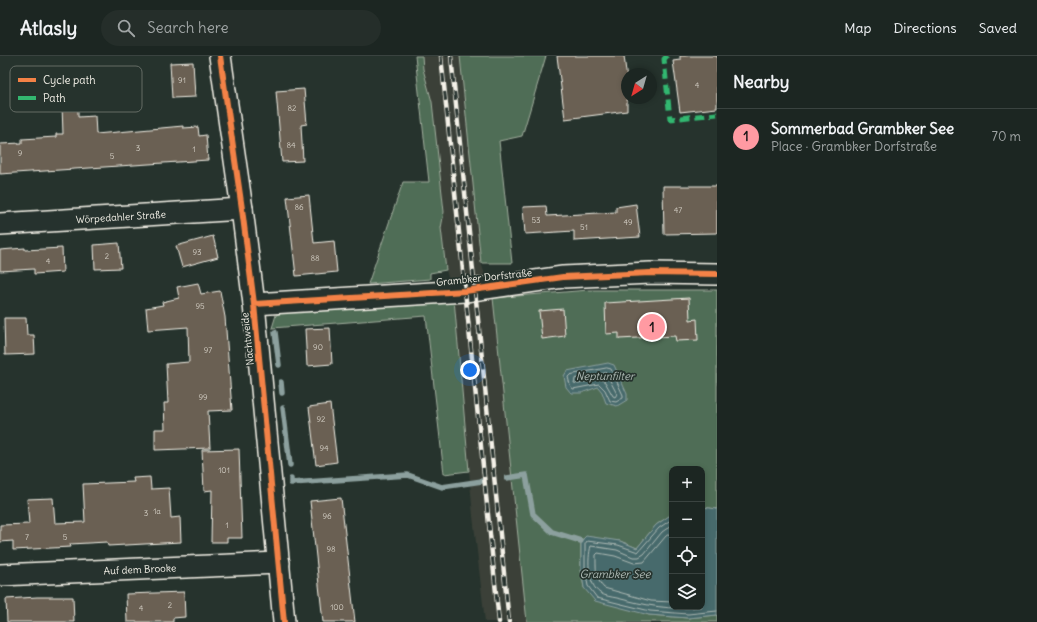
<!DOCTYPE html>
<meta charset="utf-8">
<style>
:root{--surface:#1c2622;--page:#252e2a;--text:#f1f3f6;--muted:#a0a5a5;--line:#3a4340;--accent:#ff9aa2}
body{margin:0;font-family:Delius,sans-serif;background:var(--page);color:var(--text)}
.controls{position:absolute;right:12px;bottom:12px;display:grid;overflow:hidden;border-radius:8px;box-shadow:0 2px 6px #0003}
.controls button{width:36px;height:36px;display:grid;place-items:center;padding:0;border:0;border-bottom:1px solid var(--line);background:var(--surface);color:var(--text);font:20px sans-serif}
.compass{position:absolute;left:621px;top:12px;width:36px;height:36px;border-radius:50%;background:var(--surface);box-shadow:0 2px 6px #0003;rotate:217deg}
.you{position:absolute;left:470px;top:314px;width:14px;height:14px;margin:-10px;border:3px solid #fff;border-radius:50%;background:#1a73e8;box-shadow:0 0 0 6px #1a73e833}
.badge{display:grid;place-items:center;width:26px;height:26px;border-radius:50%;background:var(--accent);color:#111;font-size:13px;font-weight:700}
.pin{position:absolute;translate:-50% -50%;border:2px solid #fff;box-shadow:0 1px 4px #0006}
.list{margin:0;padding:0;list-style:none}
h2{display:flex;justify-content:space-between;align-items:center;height:52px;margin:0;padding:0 16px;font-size:17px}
h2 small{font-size:13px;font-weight:400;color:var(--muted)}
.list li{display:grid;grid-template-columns:26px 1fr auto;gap:12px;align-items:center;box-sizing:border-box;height:56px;padding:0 16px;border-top:1px solid var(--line)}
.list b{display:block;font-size:15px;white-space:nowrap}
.list p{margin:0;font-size:13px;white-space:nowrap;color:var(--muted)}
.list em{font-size:13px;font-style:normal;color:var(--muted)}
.icon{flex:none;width:22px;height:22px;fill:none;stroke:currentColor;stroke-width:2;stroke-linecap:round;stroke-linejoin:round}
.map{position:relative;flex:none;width:717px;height:566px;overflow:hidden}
header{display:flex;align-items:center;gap:24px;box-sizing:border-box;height:56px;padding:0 20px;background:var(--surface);border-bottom:1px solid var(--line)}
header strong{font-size:19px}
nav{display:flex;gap:22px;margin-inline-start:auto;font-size:14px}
.search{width:280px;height:36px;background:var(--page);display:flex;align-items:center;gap:10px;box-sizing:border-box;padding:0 14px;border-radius:22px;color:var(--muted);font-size:15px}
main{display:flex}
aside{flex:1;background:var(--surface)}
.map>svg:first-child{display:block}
</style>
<header>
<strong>Atlasly</strong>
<div class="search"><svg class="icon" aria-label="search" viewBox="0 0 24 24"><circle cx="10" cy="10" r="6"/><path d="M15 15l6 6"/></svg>Search here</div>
<nav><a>Map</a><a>Directions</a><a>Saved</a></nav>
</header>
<main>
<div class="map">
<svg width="717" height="566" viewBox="0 0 717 566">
<rect width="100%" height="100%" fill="#26332d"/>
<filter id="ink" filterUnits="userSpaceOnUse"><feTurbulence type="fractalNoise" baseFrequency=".025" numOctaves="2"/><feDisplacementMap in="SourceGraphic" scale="8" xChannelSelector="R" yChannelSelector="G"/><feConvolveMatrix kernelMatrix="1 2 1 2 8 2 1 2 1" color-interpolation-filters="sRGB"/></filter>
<g filter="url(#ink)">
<!-- built -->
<path fill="#3a4138" d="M 422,0 L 460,0 L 481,207 L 493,242 L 527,566 L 485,566 L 473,460 L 454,243 L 446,214 L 441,172 L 444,156 L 432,46 L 423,13 Z"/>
<!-- green -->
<path fill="#506d56" stroke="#a2af9f" d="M 415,0 L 422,0 L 423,13 L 432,46 L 444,156 L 441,172 L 446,214 L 430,217 L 430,223 L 368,228 L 403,126 L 429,126 Z
M 460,0 L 546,0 L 522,80 L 499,85 L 512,207 L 481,207 Z
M 589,234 L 717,234 L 717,453 L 702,451 L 702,413 L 672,413 L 672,458 L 656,469 L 637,492 L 620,485 L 581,485 L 581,513 L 584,532 L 649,559 L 688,562 L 717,559 L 717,566 L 527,566 L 493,242 Z
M 454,243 L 469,415 L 444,418 L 426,260 L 272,272 L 276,259 L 292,252 Z"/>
<!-- water -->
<path fill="#476a6c" stroke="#8ca09e" d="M 608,307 L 614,309 L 627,338 L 627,344 L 617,350 L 606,347 L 602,336 L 598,331 L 581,337 L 571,337 L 566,331 L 564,320 L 567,315 Z
M 702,451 L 717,453 L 717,559 L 688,562 L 649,559 L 595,545 L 584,532 L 581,513 L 581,485 L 586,480 L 620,485 L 637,492 L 656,469 L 672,458 L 672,551 L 702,551 Z"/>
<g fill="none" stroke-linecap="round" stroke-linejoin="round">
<!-- shore -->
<path stroke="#afbbb6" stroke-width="1" d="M 607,312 L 611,313 L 623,339 L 623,342 L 616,346 L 610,345 L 605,334 L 599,328 L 573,333 L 570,329 L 568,321 L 570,319 Z
M 606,317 L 617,338 L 615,341 L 613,340 L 605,326 L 597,321 L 598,319 Z
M 590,320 L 592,321 L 591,324 L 579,328 L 574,327 L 575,323 Z
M 672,463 L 659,472 L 638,496 L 618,489 L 587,485 L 585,488 L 585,513 L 588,530 L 597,542 L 650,555 L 688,558 L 717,555
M 672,469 L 662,476 L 644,498 L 639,501 L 633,501 L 617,494 L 591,490 C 587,503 588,529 600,537 C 604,540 612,541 617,542 C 645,549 671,555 700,551
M 672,476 L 666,480 L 644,506 L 634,507 L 615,500 L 598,497 L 596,499 C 596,511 595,523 604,532 L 651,545 L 672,546"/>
<!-- stream -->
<path stroke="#8ca09e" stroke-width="5.5" d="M 275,276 L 279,309
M 281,326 L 282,337
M 283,352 L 290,409
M 507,422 L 526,419 L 533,458 L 552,476 L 581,485
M 291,423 L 291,427 L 408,419 L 442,431 L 482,425"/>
</g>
<!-- building -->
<path fill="#6a6153" stroke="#f4f1e8" d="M 557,0 L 624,0 L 627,24 L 627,55 L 565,63 Z
M 680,0 L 717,0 L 717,52 L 680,56 L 673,5 L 680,4 Z
M 193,6 L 195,41 L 172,42 L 170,7 Z
M 304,33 L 307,68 L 301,69 L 303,105 L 282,106 L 276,35 Z
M 78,48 L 78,61 L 95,60 L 96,78 L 183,70 L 183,72 L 198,71 L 199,80 L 206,79 L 208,104 L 0,118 L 0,88 L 22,87 L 22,83 L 56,81 L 56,78 L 63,78 L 62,49 Z
M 663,130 L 717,130 L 717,177 L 664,178 Z
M 309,139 L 314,187 L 334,185 L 337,216 L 296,220 L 287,141 Z
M 636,148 L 640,181 L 574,185 L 574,175 L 525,178 L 523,151 L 546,150 L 547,160 L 616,156 L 616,151 Z
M 213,180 L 218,201 L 182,211 L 176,190 Z
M 119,187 L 121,212 L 95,213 L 94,189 Z
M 25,192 L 25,194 L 62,192 L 63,216 L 34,218 L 34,213 L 0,215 L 0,194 Z
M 198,227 L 201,238 L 220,235 L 225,261 L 232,354 L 208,355 L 210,392 L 155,394 L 155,373 L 165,373 L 164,347 L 168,347 L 166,308 L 189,306 L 188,271 L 148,274 L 146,252 L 163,249 L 162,246 L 179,242 L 177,231 Z
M 689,242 L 690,264 L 697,263 L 698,284 L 676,285 L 675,280 L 619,283 L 619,277 L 606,278 L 605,247 Z
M 563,253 L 565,280 L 542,283 L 539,255 Z
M 4,262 L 26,262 L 27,279 L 34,279 L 35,298 L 5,299 Z
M 330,272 L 332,308 L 307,310 L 305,273 Z
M 330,348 L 337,406 L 316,409 L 309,351 Z
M 239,393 L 242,482 L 227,482 L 227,486 L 211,486 L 212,434 L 204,435 L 202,394 Z
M 150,421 L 151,433 L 169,432 L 171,462 L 180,461 L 181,486 L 108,490 L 107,486 L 70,488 L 71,491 L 13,494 L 13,485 L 0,486 L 0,469 L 29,468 L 27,443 L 53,442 L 55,467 L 85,466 L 83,428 L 134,426 L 133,422 Z
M 341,442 L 355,566 L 323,566 L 310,445 Z
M 184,536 L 185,561 L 173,562 L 173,566 L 127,566 L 126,538 Z
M 37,541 L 73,541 L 74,566 L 7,566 L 6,543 Z"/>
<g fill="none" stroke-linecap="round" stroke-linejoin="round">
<defs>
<g id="minor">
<path d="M 220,0 L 242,153 L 254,248 L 284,566"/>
<path id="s1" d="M 0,168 L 242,153"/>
<path d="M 254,248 L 465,235 L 563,221 L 650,217 L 717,218"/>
<path id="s2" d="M 0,519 L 279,507"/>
</g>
</defs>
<!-- minor casing -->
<use href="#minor" stroke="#f4f1e8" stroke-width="24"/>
<!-- minor -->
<use href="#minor" stroke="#26332d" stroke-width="21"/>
<defs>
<path id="rail" d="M 441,0 L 499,566
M 451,0 L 509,566"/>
</defs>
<!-- rail casing -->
<use href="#rail" stroke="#f4f1e8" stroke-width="4.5"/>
<!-- rail -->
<use href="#rail" stroke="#26332d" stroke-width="3" stroke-dasharray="9" stroke-linecap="butt"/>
<!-- quiet -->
<path stroke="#33b770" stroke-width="5" stroke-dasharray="10 5" stroke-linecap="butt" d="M 667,0 L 664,3 L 670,63 L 717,58"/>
<defs>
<path id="cycleway" d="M 220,0 L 242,153 L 254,248 L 284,566
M 254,248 L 465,235 L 563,221 L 650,217 L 717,218"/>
</defs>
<!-- cycleway casing -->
<use href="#cycleway" stroke="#26332d" stroke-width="8"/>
<!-- cycleway -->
<use href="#cycleway" stroke="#f48246" stroke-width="6"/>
</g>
</g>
<g text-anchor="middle" stroke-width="3.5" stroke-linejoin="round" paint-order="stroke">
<!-- number labels -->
<g font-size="8" fill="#d2cdc3">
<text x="182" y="27">91</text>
<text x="697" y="32">4</text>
<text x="292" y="55">82</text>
<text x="291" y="92">84</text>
<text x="138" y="95">3</text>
<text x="194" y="96">1</text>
<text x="20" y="100">9</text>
<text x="112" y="103">5</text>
<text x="299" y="154">86</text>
<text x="678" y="157">47</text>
<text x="536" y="167">53</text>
<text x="628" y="169">49</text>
<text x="584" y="174">51</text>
<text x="197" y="199">93</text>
<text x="107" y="203">2</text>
<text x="315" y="205">88</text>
<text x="48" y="208">4</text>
<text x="200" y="253">95</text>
<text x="318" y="294">90</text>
<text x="208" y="297">97</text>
<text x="203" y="344">99</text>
<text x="321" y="366">92</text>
<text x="324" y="395">94</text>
<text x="224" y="417">101</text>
<text x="157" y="458">1a</text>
<text x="146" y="460">3</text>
<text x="327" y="463">96</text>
<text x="227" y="472">1</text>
<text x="27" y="484">7</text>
<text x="65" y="484">5</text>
<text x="331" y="496">98</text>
<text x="170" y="552">2</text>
<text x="337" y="554">100</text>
<text x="141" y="555">4</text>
</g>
<!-- street labels -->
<g font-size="10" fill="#f4f1e8" stroke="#26332d">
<text dy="4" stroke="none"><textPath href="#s1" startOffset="121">Wörpedahler Straße</textPath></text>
<text transform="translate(484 221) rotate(-6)" y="4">Grambker Dorfstraße</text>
<text transform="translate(247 283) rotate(-96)" y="4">Nachtweide</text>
<text dy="4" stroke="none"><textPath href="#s2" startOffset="140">Auf dem Brooke</textPath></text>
</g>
<!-- water labels -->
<g font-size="11" font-style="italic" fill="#afbbb6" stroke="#26332d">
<text x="605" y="324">Neptunfilter</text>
<text x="615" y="522">Grambker See</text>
</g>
</g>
<!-- legend -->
<rect x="10" y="10" width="132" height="46" rx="6" fill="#26332d" stroke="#646c65" stroke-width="1"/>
<rect x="18" y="22" width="18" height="4" fill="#f48246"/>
<rect x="18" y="40" width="18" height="4" fill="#33b770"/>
<g font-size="11" fill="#f4f1e8">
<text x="43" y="28">Cycle path</text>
<text x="43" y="46">Path</text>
</g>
</svg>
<div class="controls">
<button>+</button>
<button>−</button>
<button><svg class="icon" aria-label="locate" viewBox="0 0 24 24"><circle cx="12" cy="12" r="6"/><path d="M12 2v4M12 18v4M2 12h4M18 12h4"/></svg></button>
<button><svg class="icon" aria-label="layers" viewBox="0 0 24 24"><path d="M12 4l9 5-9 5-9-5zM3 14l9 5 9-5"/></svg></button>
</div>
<svg class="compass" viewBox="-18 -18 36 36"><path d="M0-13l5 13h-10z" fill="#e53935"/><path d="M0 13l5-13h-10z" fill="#a0a5a5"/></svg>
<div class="you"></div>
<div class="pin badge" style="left:652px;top:271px">1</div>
</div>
<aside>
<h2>Nearby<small></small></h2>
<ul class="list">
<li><span class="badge">1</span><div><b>Sommerbad Grambker See</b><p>Place · Grambker Dorfstraße</p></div><em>70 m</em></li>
</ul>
</aside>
</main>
